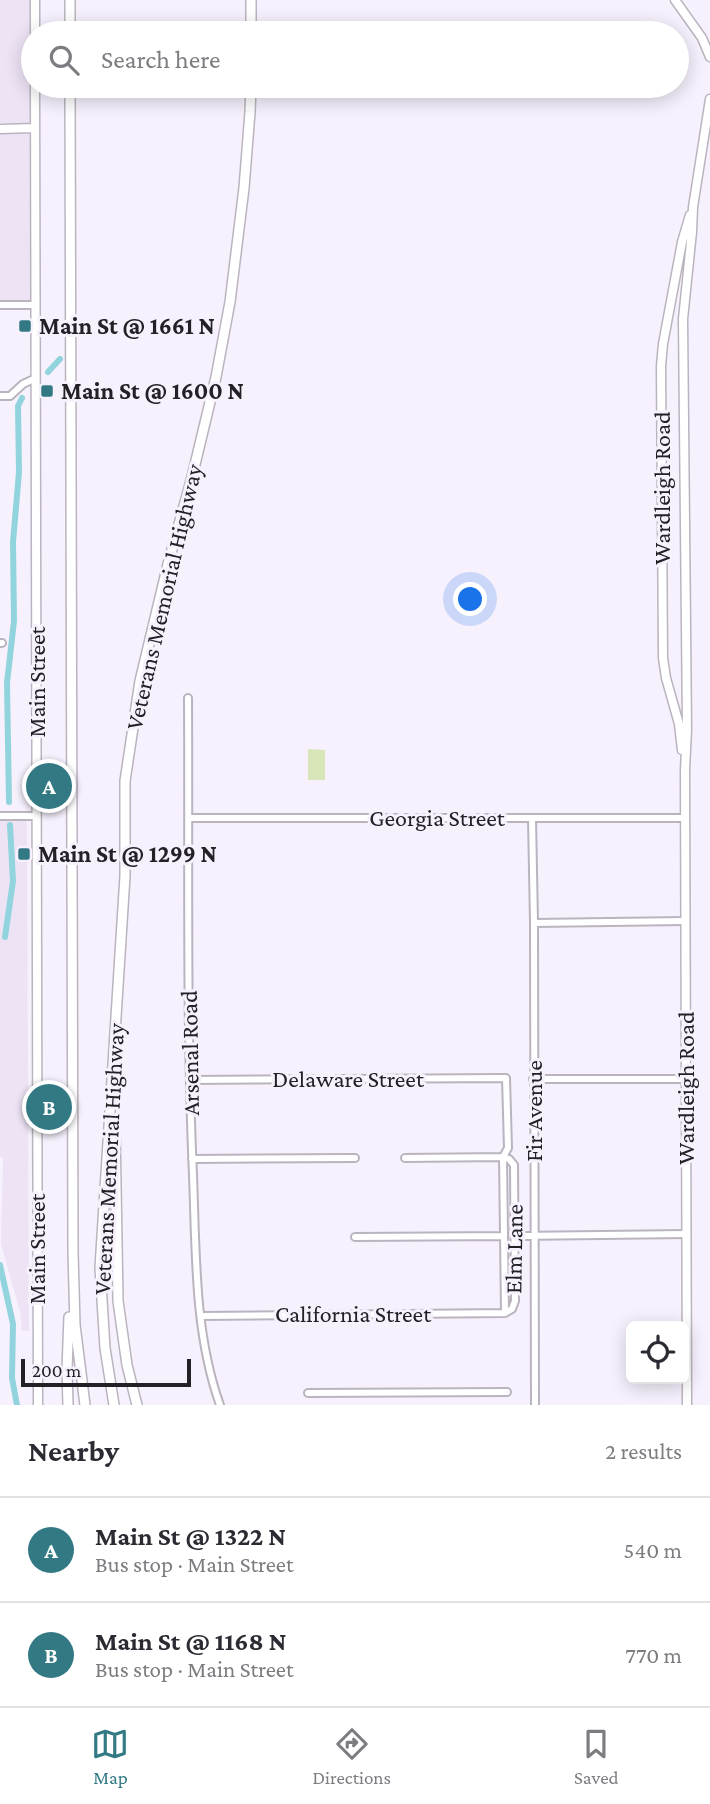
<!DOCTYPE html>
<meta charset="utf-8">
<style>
:root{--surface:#fff;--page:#f2f2f3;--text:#2b2b33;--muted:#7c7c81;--line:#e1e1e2;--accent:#327983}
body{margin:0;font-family:"Crimson Pro",serif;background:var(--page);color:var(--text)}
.controls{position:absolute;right:21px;bottom:21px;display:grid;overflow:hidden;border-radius:10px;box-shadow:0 4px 18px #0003}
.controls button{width:63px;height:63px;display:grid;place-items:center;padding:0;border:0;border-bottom:2px solid var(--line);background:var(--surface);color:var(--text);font:35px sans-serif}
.scale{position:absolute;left:21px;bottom:18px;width:170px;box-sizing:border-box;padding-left:7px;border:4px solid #242126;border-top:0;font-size:19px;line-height:24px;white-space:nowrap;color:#242126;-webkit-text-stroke:5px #f7f1fd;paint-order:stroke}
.you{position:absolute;left:471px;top:600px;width:24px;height:24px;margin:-18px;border:5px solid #fff;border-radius:50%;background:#1a73e8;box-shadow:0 0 0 10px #1a73e833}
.badge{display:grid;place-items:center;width:46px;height:46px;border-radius:50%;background:var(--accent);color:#fff;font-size:23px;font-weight:700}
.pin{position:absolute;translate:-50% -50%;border:4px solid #fff;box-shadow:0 2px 7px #0006}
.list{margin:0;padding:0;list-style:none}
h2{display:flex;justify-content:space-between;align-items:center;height:91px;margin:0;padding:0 28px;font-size:30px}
h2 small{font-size:23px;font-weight:400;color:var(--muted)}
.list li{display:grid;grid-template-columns:46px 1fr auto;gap:21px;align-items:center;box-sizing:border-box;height:105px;padding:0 28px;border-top:2px solid var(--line)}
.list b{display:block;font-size:26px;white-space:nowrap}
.list p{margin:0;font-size:23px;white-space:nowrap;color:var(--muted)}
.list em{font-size:23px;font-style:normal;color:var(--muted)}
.icon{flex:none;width:38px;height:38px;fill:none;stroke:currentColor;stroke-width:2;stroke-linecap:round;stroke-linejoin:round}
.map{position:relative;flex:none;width:710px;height:1405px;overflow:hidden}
.search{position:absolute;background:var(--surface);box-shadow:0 4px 18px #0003;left:21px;right:21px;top:21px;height:77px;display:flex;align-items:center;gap:18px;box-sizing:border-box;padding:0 24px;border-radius:38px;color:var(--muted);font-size:26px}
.sheet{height:301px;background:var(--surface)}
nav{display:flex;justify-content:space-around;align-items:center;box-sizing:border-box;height:98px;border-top:2px solid var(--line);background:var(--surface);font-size:19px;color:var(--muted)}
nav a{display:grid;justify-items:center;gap:4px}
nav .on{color:var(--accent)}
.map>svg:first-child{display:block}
</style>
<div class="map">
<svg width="710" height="1405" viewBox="0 0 710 1405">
<rect width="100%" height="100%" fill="#f7f1fd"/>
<!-- built -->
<path fill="#ede3f5" d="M 0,0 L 31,0 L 31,123 L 0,123 Z
M 0,134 L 33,134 L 33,300 L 0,301 Z
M 0,821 L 27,821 L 29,1331 L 22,1331 L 20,1312 L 1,1244 L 3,1157 L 0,1157 Z"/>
<!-- garden -->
<path fill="#d7e5b9" d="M 308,749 L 325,750 L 325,780 L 308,780 Z"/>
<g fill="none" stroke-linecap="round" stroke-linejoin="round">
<!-- canal -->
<path stroke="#92d4dd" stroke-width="6" d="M 48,372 L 60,359
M 9,802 L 7,683 L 14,621 L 13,542 L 19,472 L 18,406 L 22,398
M 5,937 L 13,881 L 10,825
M 0,1265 L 13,1324 L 12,1378 L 17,1405"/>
<defs>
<path id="minor" d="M 0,305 L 36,305
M 0,396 L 10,396 L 23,384 L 36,378
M 0,643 L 2,643
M 188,698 C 189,857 186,1016 193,1175 C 196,1251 194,1333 220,1405
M 0,816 L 36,816
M 189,818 L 685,818
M 532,818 L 534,923 L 535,1405
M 534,923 L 685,921
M 533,1079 L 686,1079
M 190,1080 L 506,1078 L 508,1148 L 503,1157 L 505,1313
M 405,1158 L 503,1157 L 509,1159 L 514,1165 L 515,1301 L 512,1309 L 505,1313
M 192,1159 L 355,1158
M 515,1236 L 687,1234
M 355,1237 L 504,1236
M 201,1316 L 505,1313
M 308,1393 L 507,1392"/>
<path id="major" d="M 675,0 L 702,38 L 710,57
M 35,33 L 35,0
M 35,86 L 38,1405
M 0,129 L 35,128
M 682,750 L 679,724 L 666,678 L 663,658 L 661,366 L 663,344 L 682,242 L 690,215
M 687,1405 L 685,770 L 687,729 L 683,319 L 692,232 L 693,207 L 710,99"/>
<path id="highway" d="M 70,0 L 70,33
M 251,0 L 251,33
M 70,86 L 73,1252 L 75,1325 L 85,1405
M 115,1128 L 118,1301 L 127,1365 L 137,1405
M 68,1405 L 67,1369 L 69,1317
M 114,1405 L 105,1348 L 100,1268 L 125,876 L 125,781 L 140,681 L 168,564 L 192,477 L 216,377 L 230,302 L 244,188 L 250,112 L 251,86"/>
</defs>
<!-- minor casing -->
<use href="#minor" stroke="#bab4bf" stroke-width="10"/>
<!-- major casing -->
<use href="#major" stroke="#bab4bf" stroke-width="11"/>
<!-- highway casing -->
<use href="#highway" stroke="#bab4bf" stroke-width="12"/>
<!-- minor -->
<use href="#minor" stroke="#fff" stroke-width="6"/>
<!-- major -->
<use href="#major" stroke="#fff" stroke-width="8"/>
<!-- highway -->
<use href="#highway" stroke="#fff" stroke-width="9"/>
</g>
<!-- markers -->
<g fill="#327983" stroke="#f7f1fd" stroke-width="2.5">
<rect x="18" y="319" width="14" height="14" rx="3.5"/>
<rect x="40" y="384" width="14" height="14" rx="3.5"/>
<rect x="17" y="847" width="14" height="14" rx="3.5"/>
</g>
<g text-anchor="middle" stroke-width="6" stroke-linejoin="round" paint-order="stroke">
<!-- poi labels -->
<g font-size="24" font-weight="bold" fill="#242126" stroke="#f7f1fd" text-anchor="start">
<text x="39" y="334">Main St @ 1661 N</text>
<text x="61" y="399">Main St @ 1600 N</text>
<text x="38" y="862">Main St @ 1299 N</text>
</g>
<!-- street labels -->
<g font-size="24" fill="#242126" stroke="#f7f1fd">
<text transform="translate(662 488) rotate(-90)" y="8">Wardleigh Road</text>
<text transform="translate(164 597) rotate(-77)" y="8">Veterans Memorial Highway</text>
<text transform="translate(37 682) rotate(-90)" y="8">Main Street</text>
<text x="437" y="826">Georgia Street</text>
<text transform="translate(190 1053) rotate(-91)" y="8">Arsenal Road</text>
<text x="348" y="1087">Delaware Street</text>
<text transform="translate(686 1088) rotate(-90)" y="8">Wardleigh Road</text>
<text transform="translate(534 1111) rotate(-90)" y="8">Fir Avenue</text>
<text transform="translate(109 1159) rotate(-87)" y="8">Veterans Memorial Highway</text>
<text transform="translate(37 1249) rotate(-90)" y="8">Main Street</text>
<text transform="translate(514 1249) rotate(-89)" y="8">Elm Lane</text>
<text x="353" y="1322">California Street</text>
</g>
</g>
</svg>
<div class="controls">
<button><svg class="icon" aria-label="locate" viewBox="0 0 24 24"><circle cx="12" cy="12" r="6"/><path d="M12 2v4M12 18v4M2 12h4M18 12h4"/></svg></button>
</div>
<div class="scale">200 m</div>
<div class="you"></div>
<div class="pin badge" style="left:49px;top:786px">A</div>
<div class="pin badge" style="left:49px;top:1107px">B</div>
<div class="search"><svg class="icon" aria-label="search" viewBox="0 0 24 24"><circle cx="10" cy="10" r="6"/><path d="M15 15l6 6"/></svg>Search here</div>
</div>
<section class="sheet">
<h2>Nearby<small>2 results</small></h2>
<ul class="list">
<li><span class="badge">A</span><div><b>Main St @ 1322 N</b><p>Bus stop · Main Street</p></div><em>540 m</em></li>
<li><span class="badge">B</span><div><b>Main St @ 1168 N</b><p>Bus stop · Main Street</p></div><em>770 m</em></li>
</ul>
</section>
<nav>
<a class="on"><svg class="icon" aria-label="map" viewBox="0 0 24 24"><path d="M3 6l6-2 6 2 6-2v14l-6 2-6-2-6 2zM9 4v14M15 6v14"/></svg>Map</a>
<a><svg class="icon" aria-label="directions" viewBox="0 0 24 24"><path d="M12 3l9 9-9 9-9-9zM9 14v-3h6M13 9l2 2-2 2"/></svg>Directions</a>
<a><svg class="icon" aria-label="saved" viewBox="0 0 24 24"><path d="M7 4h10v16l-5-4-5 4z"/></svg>Saved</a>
</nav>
